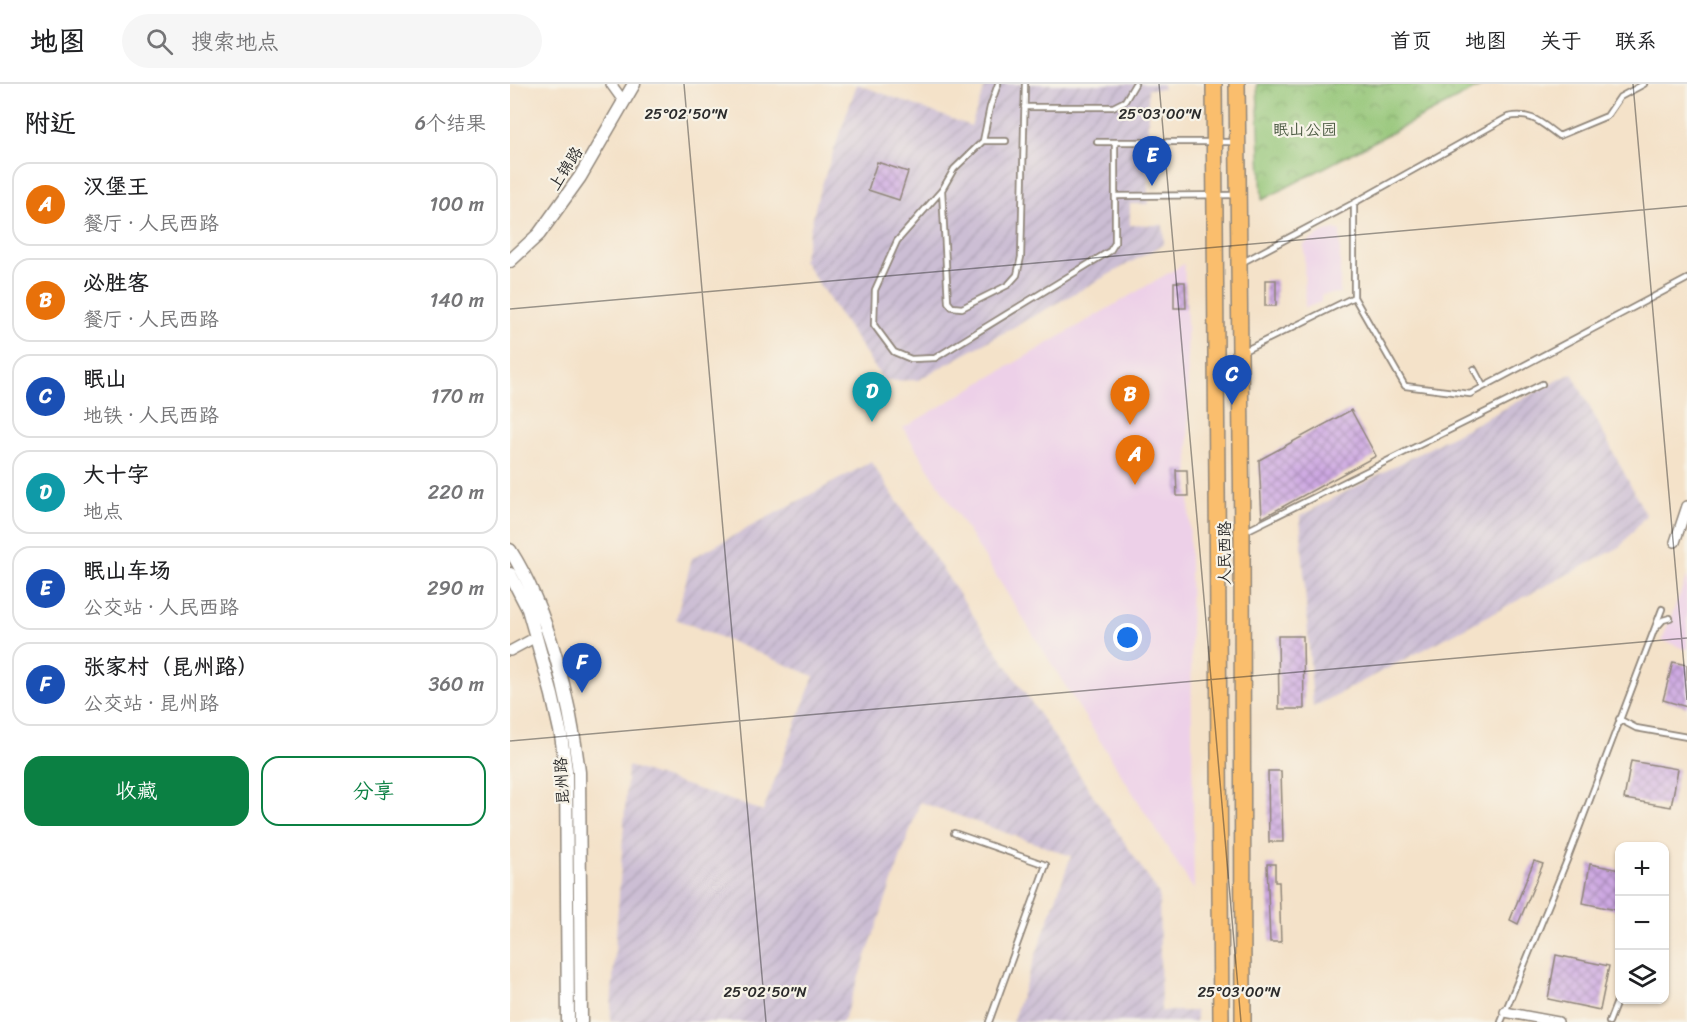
<!DOCTYPE html>
<html lang="zh">
<meta charset="utf-8">
<style>
:root{--surface:#fff;--page:#f6f6f6;--text:#202124;--muted:#757577;--line:#e0e0e0;--accent:#0b8043}
body{margin:0;font-family:Sriracha,"LXGW WenKai TC",sans-serif;background:var(--page);color:var(--text)}
.controls{position:absolute;right:18px;bottom:18px;display:grid;overflow:hidden;border-radius:12px;box-shadow:0 2px 4px #0004}
.controls button{width:54px;height:54px;display:grid;place-items:center;padding:0;border:0;border-bottom:2px solid var(--line);background:var(--surface);color:var(--text);font:30px sans-serif}
.you{position:absolute;left:618px;top:554px;width:21px;height:21px;margin:-15px;border:4px solid #fff;border-radius:50%;background:#1a73e8;box-shadow:0 0 0 9px #1a73e833}
.badge{display:grid;place-items:center;width:39px;height:39px;border-radius:50%;background:var(--accent);color:#fff;font-size:20px;font-weight:700}
.pin{position:absolute;translate:-50% -50px;filter:drop-shadow(0 2px 3px #0008)}
.pin::after{content:'';position:absolute;top:32px;width:21px;height:18px;background:inherit;clip-path:polygon(0 0,100% 0,50% 100%)}
.list{margin:0;padding:0;list-style:none}
h2{display:flex;justify-content:space-between;align-items:center;height:78px;margin:0;padding:0 24px;font-size:26px}
h2 small{font-size:20px;font-weight:400;color:var(--muted)}
.list li{display:grid;grid-template-columns:39px 1fr auto;gap:18px;align-items:center;box-sizing:border-box;height:84px;margin:0 12px 12px;padding:0 12px;border:2px solid var(--line);border-radius:18px}
.list b{display:block;font-size:22px;white-space:nowrap}
.list p{margin:0;font-size:20px;white-space:nowrap;color:var(--muted)}
.list em{font-size:20px;font-style:normal;color:var(--muted)}
.actions{display:flex;gap:12px;padding:18px 24px}
.actions a{flex:1;padding:14px 0;border:2px solid var(--accent);border-radius:18px;text-align:center;font-size:21px;color:var(--accent)}
.actions .main{background:var(--accent);color:#fff}
.icon{flex:none;width:33px;height:33px;fill:none;stroke:currentColor;stroke-width:2;stroke-linecap:round;stroke-linejoin:round}
.map{position:relative;flex:none;width:1177px;height:938px;overflow:hidden}
header{display:flex;align-items:center;gap:36px;box-sizing:border-box;height:84px;padding:0 30px;background:var(--surface);border-bottom:2px solid var(--line)}
header strong{font-size:28px}
nav{display:flex;gap:33px;margin-inline-start:auto;font-size:21px}
.search{width:420px;height:54px;background:var(--page);display:flex;align-items:center;gap:15px;box-sizing:border-box;padding:0 21px;border-radius:33px;color:var(--muted);font-size:22px}
main{display:flex}
aside{flex:1;background:var(--surface)}
.map>svg:first-child{display:block}
</style>
<header>
<strong>地图</strong>
<div class="search"><svg class="icon" aria-label="search" viewBox="0 0 24 24"><circle cx="10" cy="10" r="6"/><path d="M15 15l6 6"/></svg>搜索地点</div>
<nav><a>首页</a><a>地图</a><a>关于</a><a>联系</a></nav>
</header>
<main>
<aside>
<h2>附近<small>6个结果</small></h2>
<ul class="list">
<li><span class="badge" style="background:#e8710a">A</span><div><b>汉堡王</b><p>餐厅 · 人民西路</p></div><em>100 m</em></li>
<li><span class="badge" style="background:#e8710a">B</span><div><b>必胜客</b><p>餐厅 · 人民西路</p></div><em>140 m</em></li>
<li><span class="badge" style="background:#1a4fb4">C</span><div><b>眠山</b><p>地铁 · 人民西路</p></div><em>170 m</em></li>
<li><span class="badge" style="background:#0f9aa8">D</span><div><b>大十字</b><p>地点</p></div><em>220 m</em></li>
<li><span class="badge" style="background:#1a4fb4">E</span><div><b>眠山车场</b><p>公交站 · 人民西路</p></div><em>290 m</em></li>
<li><span class="badge" style="background:#1a4fb4">F</span><div><b>张家村（昆州路）</b><p>公交站 · 昆州路</p></div><em>360 m</em></li>
</ul>
<div class="actions"><a class="main">收藏</a><a>分享</a></div>
</aside>
<div class="map">
<svg width="1177" height="938" viewBox="0 0 1177 938">
<defs>
<pattern id="industrial-furrows" width="10" height="10" patternUnits="userSpaceOnUse" patternTransform="scale(1.5)"><rect width="10" height="10" fill="#ccbed4"/><path d="M-1 1l2-2M0 10L10 0M9 11l2-2" fill="none" stroke="#afa3b6"/></pattern>
<pattern id="park-crowns" width="20" height="18" patternUnits="userSpaceOnUse" patternTransform="scale(1.5)"><rect width="20" height="18" fill="#92c474"/><path d="M2 6a3 3 0 1 1 6 0M12 15a3 3 0 1 1 6 0" fill="none" stroke="#779f5f"/></pattern>
<pattern id="building-cross-hatch" width="8" height="8" patternUnits="userSpaceOnUse" patternTransform="scale(1.5)"><rect width="8" height="8" fill="#cda8e2"/><path d="M0 0l8 8M0 8l8-8" fill="none" stroke="#a789b7"/></pattern>
</defs>
<rect width="100%" height="100%" fill="#f7f3e8"/>
<filter id="ink" filterUnits="userSpaceOnUse"><feTurbulence type="fractalNoise" baseFrequency=".0167" numOctaves="2"/><feDisplacementMap in="SourceGraphic" scale="12" xChannelSelector="R" yChannelSelector="G"/><feConvolveMatrix kernelMatrix="1 2 1 2 8 2 1 2 1" color-interpolation-filters="sRGB"/></filter>
<filter id="wash" filterUnits="userSpaceOnUse"><feTurbulence type="fractalNoise" baseFrequency=".008" numOctaves="4" result="noise"/><feDisplacementMap in="SourceGraphic" scale="24" xChannelSelector="R" yChannelSelector="G"/><feGaussianBlur stdDeviation="1.35" result="paint"/><feColorMatrix in="noise" values="0 0 0 0 0 0 0 0 0 0 0 0 0 0 0 0 0 1.4 0 .05"/><feComposite in="paint" operator="in"/></filter>
<g filter="url(#wash)">
<rect width="100%" height="100%" fill="#f4e2c9"/>
<!-- built -->
<path fill="#edd0e8" d="M 817,146 L 830,146 L 830,209 L 811,211 L 811,218 L 795,224 L 794,160 Z
M 674,180 L 677,238 L 684,806 L 393,344 Z
M 1177,492 L 1177,566 L 1152,556 Z"/>
<!-- industrial -->
<path fill="url(#industrial-furrows)" d="M 347,0 L 461,42 L 476,0 L 653,0 L 653,5 L 638,5 L 638,120 L 620,120 L 620,141 L 653,141 L 654,160 L 408,296 L 374,297 L 293,176 L 308,112 Z
M 1062,289 L 1136,431 L 1110,463 L 803,623 L 790,432 Z
M 361,378 L 649,810 L 651,927 L 686,927 L 686,938 L 502,938 L 561,772 L 410,718 L 333,938 L 100,938 L 118,682 L 253,727 L 304,592 L 166,535 L 182,474 Z"/>
<!-- park -->
<path fill="url(#park-crowns)" stroke="#5e7850" stroke-width="1.5" d="M 747,0 L 975,0 L 752,116 Z"/>
<g id="blocks">
<!-- building -->
<path fill="url(#building-cross-hatch)" d="M 367,78 L 398,88 L 389,116 L 358,106 Z
M 755,196 L 766,196 L 766,222 L 755,222 Z
M 664,198 L 675,198 L 676,224 L 664,224 Z
M 841,326 L 866,372 L 752,434 L 749,376 Z
M 666,386 L 677,386 L 678,412 L 667,412 Z
M 768,552 L 793,552 L 794,625 L 769,625 Z
M 1163,578 L 1177,581 L 1177,623 L 1153,616 Z
M 1121,677 L 1168,685 L 1161,723 L 1114,715 Z
M 758,687 L 771,687 L 773,758 L 759,758 Z
M 1024,777 L 1033,780 L 1008,840 L 1000,836 Z
M 757,780 L 765,780 L 765,798 L 769,798 L 771,858 L 760,858 Z
M 1080,780 L 1110,786 L 1110,827 L 1073,819 Z
M 1046,871 L 1099,882 L 1090,926 L 1038,915 Z"/>
</g>
</g>
<g filter="url(#ink)">
<use href="#blocks" fill-opacity="0" stroke="#90867a" stroke-width="1.5"/>
<g fill="none" stroke-linecap="round" stroke-linejoin="round">
<defs>
<path id="service" d="M 488,0 L 480,23 L 473,57 L 444,85 L 432,106 L 387,157 L 365,206 L 364,241 L 384,268 L 401,275 L 425,274 L 600,167 L 605,159 L 605,58
M 514,23 L 603,23 L 615,17 L 625,0
M 473,57 L 496,57
M 587,58 L 725,58
M 432,106 L 438,218 L 442,223 L 452,224 L 498,201 L 507,191 L 511,173 L 515,0
M 605,112 L 725,111
M 733,178 L 844,119 L 998,33 C 1022,28 1031,39 1049,52 L 1097,32 L 1110,13 L 1134,0
M 844,213 L 895,302 L 960,310 L 1177,195
M 734,267 L 844,213 L 844,119
M 964,285 L 973,302
M 734,448 L 1032,300
M 1146,544 L 1153,536 L 1160,534
M 1109,635 L 1126,644 L 1177,653
M 444,749 L 536,781 L 479,938
M 991,938 L 1057,776 L 1152,525
M 1099,938 L 1110,910"/>
<path id="minor" d="M 101,0 L 114,18
M 1165,458 L 1177,422
M 0,567 L 26,553
M 995,928 L 1048,938"/>
<path id="tertiary" d="M 0,177 L 29,150 L 70,93 L 124,0
M 0,466 C 39,527 60,616 69,688 L 71,938
M 0,490 L 18,525 L 26,553 L 42,611 L 51,651 L 56,686 L 58,938"/>
<path id="primary" d="M 704,0 L 711,938
M 727,0 L 732,449 L 733,938"/>
</defs>
<!-- service casing -->
<use href="#service" stroke="#90867a" stroke-width="8"/>
<!-- minor casing -->
<use href="#minor" stroke="#90867a" stroke-width="12"/>
<!-- tertiary casing -->
<use href="#tertiary" stroke="#90867a" stroke-width="15"/>
<!-- primary casing -->
<use href="#primary" stroke="#90867a" stroke-width="18"/>
<!-- service -->
<use href="#service" stroke="#fff" stroke-width="4.5"/>
<!-- minor -->
<use href="#minor" stroke="#fff" stroke-width="9"/>
<!-- tertiary -->
<use href="#tertiary" stroke="#fff" stroke-width="12"/>
<!-- primary -->
<use href="#primary" stroke="#fabe6d" stroke-width="15"/>
</g>
</g>
<!-- ticks -->
<path fill="none" stroke="#2b2b2b" stroke-width="1.5" stroke-opacity="0.45" d="M 174,0 L 256,938M 649,0 L 731,938M 1123,0 L 1177,616M 0,225 L 1177,122M 0,657 L 1177,554"/>
<g text-anchor="middle" stroke-width="4.5" stroke-linejoin="round" paint-order="stroke">
<!-- park labels -->
<g font-size="16" fill="#4a5941" stroke="#f7f3e8">
<text x="795" y="51">眠山公园</text>
</g>
<!-- street labels -->
<g font-size="16" fill="#2b2b2b" stroke="#f7f3e8">
<text transform="translate(55 84) rotate(-57)" y="6">上锦路</text>
<text transform="translate(714 469) rotate(-90)" y="6">人民西路</text>
<text transform="translate(51 697) rotate(-93)" y="6">昆州路</text>
</g>
</g>
<g font-size="15" text-anchor="middle" fill="#2b2b2b" stroke="#f7f3e8" stroke-width="4.5" stroke-linejoin="round" paint-order="stroke">
<text x="176" y="35">25°02'50"N</text>
<text x="650" y="35">25°03'00"N</text>
<text x="255" y="913">25°02'50"N</text>
<text x="729" y="913">25°03'00"N</text>
</g>
</svg>
<div class="controls">
<button>+</button>
<button>−</button>
<button><svg class="icon" aria-label="layers" viewBox="0 0 24 24"><path d="M12 4l9 5-9 5-9-5zM3 14l9 5 9-5"/></svg></button>
</div>
<div class="you"></div>
<div class="pin badge" style="left:625px;top:401px;background:#e8710a">A</div>
<div class="pin badge" style="left:620px;top:341px;background:#e8710a">B</div>
<div class="pin badge" style="left:722px;top:321px;background:#1a4fb4">C</div>
<div class="pin badge" style="left:362px;top:338px;background:#0f9aa8">D</div>
<div class="pin badge" style="left:642px;top:102px;background:#1a4fb4">E</div>
<div class="pin badge" style="left:72px;top:609px;background:#1a4fb4">F</div>
</div>
</main>
